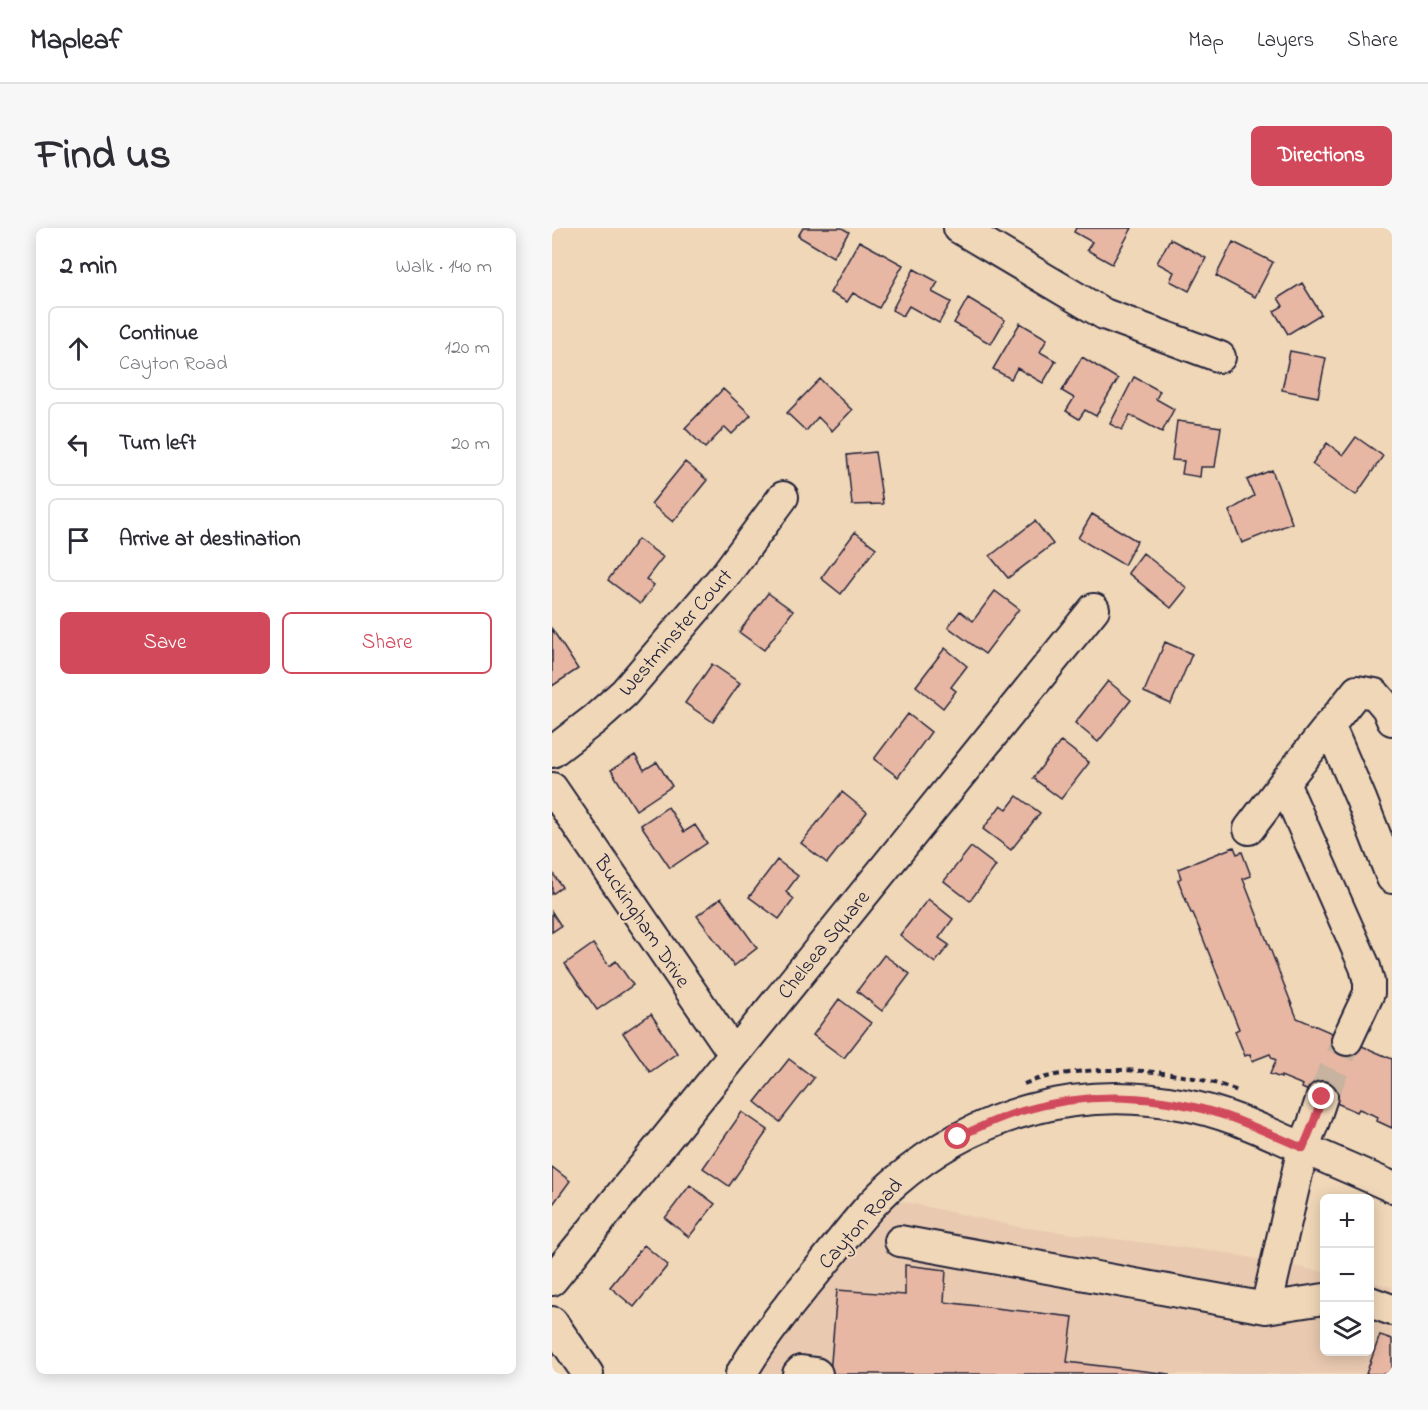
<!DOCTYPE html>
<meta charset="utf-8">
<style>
:root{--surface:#fff;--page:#f7f7f7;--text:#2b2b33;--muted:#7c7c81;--line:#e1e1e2;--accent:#d1495b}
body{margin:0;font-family:"Indie Flower",sans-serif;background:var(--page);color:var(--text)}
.controls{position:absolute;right:18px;bottom:18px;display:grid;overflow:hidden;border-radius:9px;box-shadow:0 3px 15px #0003}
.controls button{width:54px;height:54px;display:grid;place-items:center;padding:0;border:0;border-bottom:2px solid var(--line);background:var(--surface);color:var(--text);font:30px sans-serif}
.stop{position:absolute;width:18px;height:18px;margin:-14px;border:4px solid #d1495b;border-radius:50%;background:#fff}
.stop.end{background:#d1495b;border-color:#fff;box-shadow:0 2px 6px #0008}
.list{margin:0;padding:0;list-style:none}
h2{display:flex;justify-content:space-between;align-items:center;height:78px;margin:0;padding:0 24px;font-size:26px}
h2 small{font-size:20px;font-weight:400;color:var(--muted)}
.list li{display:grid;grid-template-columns:39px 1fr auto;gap:18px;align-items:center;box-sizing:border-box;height:84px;margin:0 12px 12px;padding:0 12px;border:2px solid var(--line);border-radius:9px}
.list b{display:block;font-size:22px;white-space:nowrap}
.list p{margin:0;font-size:20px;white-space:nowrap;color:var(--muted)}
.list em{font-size:20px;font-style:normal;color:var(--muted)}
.actions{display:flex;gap:12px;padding:18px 24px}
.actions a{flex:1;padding:14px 0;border:2px solid var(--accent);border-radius:9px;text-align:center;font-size:21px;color:var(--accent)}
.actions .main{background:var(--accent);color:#fff}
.icon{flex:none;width:33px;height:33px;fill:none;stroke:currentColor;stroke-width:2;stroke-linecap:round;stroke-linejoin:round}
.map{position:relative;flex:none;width:840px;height:1146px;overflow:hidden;border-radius:9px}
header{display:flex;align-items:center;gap:36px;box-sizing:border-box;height:84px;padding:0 30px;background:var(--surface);border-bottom:2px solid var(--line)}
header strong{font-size:28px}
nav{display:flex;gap:33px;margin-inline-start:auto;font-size:21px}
.intro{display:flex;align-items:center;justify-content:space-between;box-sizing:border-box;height:144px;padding:0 36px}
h1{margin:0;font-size:42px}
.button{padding:15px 27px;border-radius:9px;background:var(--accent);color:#fff;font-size:21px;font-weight:700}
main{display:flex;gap:36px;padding:0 36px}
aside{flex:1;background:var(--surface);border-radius:9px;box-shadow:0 3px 15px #0003}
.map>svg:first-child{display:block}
</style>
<header>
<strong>Mapleaf</strong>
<nav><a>Map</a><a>Layers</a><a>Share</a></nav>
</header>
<div class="intro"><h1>Find us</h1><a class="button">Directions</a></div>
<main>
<aside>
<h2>2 min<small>Walk · 140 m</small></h2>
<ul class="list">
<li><svg class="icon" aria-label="ahead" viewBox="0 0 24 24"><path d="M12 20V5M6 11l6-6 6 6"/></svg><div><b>Continue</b><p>Cayton Road</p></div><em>120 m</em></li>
<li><svg class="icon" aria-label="left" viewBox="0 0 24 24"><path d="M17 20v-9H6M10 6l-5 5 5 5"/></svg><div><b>Turn left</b></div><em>20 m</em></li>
<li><svg class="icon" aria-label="arrive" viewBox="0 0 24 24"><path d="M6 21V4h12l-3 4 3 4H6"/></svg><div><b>Arrive at destination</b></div></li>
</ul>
<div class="actions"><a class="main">Save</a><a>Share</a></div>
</aside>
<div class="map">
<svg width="840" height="1146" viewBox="0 0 840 1146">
<rect width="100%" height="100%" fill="#f0d7b8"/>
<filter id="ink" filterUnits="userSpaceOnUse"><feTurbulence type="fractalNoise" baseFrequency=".0167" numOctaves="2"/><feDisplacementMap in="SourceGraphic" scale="12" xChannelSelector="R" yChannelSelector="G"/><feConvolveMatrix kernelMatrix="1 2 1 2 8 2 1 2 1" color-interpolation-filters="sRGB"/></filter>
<g filter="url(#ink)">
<!-- built -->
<path fill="#e9cab0" d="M 344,972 L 467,999 L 675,1025 L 772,1044 L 772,1124 L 818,1124 L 818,1053 L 840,1059 L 840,1146 L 189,1146 L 316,980 L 336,983 Z"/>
<!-- building -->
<path fill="#e7b7a3" stroke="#22223b" stroke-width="1.5" d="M 251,0 L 290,0 L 297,4 L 281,29 L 246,8 Z
M 524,0 L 580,0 L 560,36 L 535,22 L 540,14 L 522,4 Z
M 618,11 L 654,30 L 637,63 L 618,53 L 622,44 L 605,35 Z
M 307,13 L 351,37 L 327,80 L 301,65 L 295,74 L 278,65 Z
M 681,14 L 721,34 L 703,69 L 664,48 Z
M 362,41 L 386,54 L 380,64 L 399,74 L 387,95 L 357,78 L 351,88 L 340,82 Z
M 750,55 L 769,86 L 736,106 L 722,83 L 731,78 L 726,70 Z
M 416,70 L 453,92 L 439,116 L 402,95 Z
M 468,95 L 495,111 L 488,124 L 504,133 L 491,155 L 465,140 L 459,151 L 441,141 Z
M 738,123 L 774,130 L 766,169 L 730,162 Z
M 530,129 L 566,151 L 544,188 L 533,182 L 527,191 L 514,183 L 522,170 L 510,163 Z
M 582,149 L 608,163 L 604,171 L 622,181 L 610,204 L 578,187 L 570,202 L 558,196 Z
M 268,151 L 300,182 L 280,203 L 266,189 L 254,203 L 235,185 Z
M 171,161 L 199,187 L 180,206 L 173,199 L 153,220 L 133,200 Z
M 625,193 L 669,199 L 663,239 L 649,239 L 648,249 L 630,246 L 632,233 L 620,232 Z
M 804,209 L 831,228 L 804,267 L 760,236 L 775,215 L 791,227 Z
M 323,224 L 331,276 L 300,277 L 295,227 Z
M 133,234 L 155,252 L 121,294 L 99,276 Z
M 720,242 L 740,295 L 690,315 L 677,283 L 702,268 L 695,252 Z
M 540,286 L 585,313 L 572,337 L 526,310 Z
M 483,293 L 501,316 L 456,350 L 438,328 Z
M 303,304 L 324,320 L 289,366 L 269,350 Z
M 86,311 L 111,329 L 94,351 L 102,357 L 88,376 L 56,352 Z
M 591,325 L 635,360 L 619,380 L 576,345 Z
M 443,363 L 467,381 L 433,426 L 396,399 L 408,383 L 421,393 Z
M 216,365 L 241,383 L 212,422 L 187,404 Z
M 0,401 L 26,441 L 0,458 Z
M 613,414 L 640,426 L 619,476 L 592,464 Z
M 393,420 L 415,438 L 399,459 L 404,463 L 391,480 L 364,458 Z
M 160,436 L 188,455 L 161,494 L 133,475 Z
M 556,453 L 579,472 L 546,514 L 523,495 Z
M 356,486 L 379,504 L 346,549 L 322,531 Z
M 509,513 L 537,535 L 509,571 L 481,550 Z
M 83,527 L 92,542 L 105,534 L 120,558 L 84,582 L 59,542 Z
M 290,564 L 315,584 L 275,635 L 249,615 Z
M 465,568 L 488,585 L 459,622 L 431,601 L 449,577 L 455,581 Z
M 116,579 L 132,604 L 143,597 L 155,615 L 118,640 L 89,597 Z
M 419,619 L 444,638 L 418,673 L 392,653 Z
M 682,619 L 685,626 L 690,624 L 699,648 L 691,651 L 745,790 L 840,831 L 840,900 L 825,893 L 826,889 L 807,881 L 805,884 L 750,860 L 751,857 L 729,848 L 729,850 L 718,846 L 724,832 L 720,830 L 718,826 L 700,833 L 698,826 L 693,828 L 683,803 L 687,801 L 641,685 L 639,685 L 626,652 L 629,650 L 626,641 Z
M 225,632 L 246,648 L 234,664 L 242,671 L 227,691 L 197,669 Z
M 0,644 L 10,659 L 0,666 Z
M 169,670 L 205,720 L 182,738 L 145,688 Z
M 376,671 L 401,691 L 387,710 L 397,717 L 383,735 L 348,707 Z
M 0,684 L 9,698 L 0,704 Z
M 41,716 L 57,738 L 64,733 L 81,757 L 45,782 L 13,736 Z
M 332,727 L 358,746 L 330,783 L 305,763 Z
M 287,771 L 319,795 L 292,830 L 261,807 Z
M 99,786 L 125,825 L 98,844 L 71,805 Z
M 237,831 L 262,850 L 228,894 L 203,874 Z
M 190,884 L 216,902 L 177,958 L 151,940 Z
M 0,939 L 18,953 L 1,976 L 0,975 Z
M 138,957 L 163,976 L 137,1009 L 113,990 Z
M 92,1017 L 116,1037 L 82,1079 L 58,1059 Z
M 353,1037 L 394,1042 L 392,1074 L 521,1089 L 515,1134 L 618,1146 L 278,1146 L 285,1062 L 353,1067 Z
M 828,1107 L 840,1111 L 840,1146 L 814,1146 Z"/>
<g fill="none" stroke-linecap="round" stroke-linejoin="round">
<!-- minor-tunnel -->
<path stroke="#c7b39f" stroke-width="30" stroke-dasharray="30 15" stroke-linecap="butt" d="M 770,869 L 795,812"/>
<defs>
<path id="minor" d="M 407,0 L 552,86 L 668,129
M 777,497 L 809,571 L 840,650
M 0,524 L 43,491 L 72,465 L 174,346 L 231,269
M 0,560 L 182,826
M 697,601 L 732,555
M 795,812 L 817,765 L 817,754 L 813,739 L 732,555 L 805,463 L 823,466 L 835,480 L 840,492
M 348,1013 L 714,1080 L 772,1071
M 0,1052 L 542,381
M 818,1074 L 840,1082
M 714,1080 L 751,920 L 761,896 L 770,869
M 0,1094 L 36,1146
M 189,1146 C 212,1107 241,1072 270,1037 C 293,1009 314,979 342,955 C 424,884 527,856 633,877 C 671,884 706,900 740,915 C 773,930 807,944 840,959
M 246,1146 L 249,1143 L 264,1145 L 265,1146"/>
</defs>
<!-- minor casing -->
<use href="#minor" stroke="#22223b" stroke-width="34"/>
<!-- path -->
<path stroke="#22223b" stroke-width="4" stroke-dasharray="6 4.5" stroke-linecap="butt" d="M 472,856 C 530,833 631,840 688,864"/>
<!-- minor -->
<use href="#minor" stroke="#f0d7b8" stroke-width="30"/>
</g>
</g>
<g fill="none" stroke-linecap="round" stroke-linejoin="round" filter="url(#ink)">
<!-- route -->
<path stroke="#d1495b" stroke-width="8" d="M 406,909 C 427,899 448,889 470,883 C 537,863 608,866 674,888 C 700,897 725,909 751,920 L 761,896 L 770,869"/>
</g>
<g text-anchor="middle" stroke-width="4.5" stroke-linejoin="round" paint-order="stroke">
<!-- street labels -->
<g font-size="21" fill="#22223b" stroke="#f0d7b8">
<text transform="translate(123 404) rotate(-49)" y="7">Westminster Court</text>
<text transform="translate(91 693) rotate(56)" y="7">Buckingham Drive</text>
<text transform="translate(271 716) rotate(-51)" y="7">Chelsea Square</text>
<text transform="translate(308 995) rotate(-48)" y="7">Cayton Road</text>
</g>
</g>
</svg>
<div class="controls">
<button>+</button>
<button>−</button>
<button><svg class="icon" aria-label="layers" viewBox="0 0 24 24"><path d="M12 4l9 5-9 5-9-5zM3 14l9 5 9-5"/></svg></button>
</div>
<div class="stop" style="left:406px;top:909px"></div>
<div class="stop end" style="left:770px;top:869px"></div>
</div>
</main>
